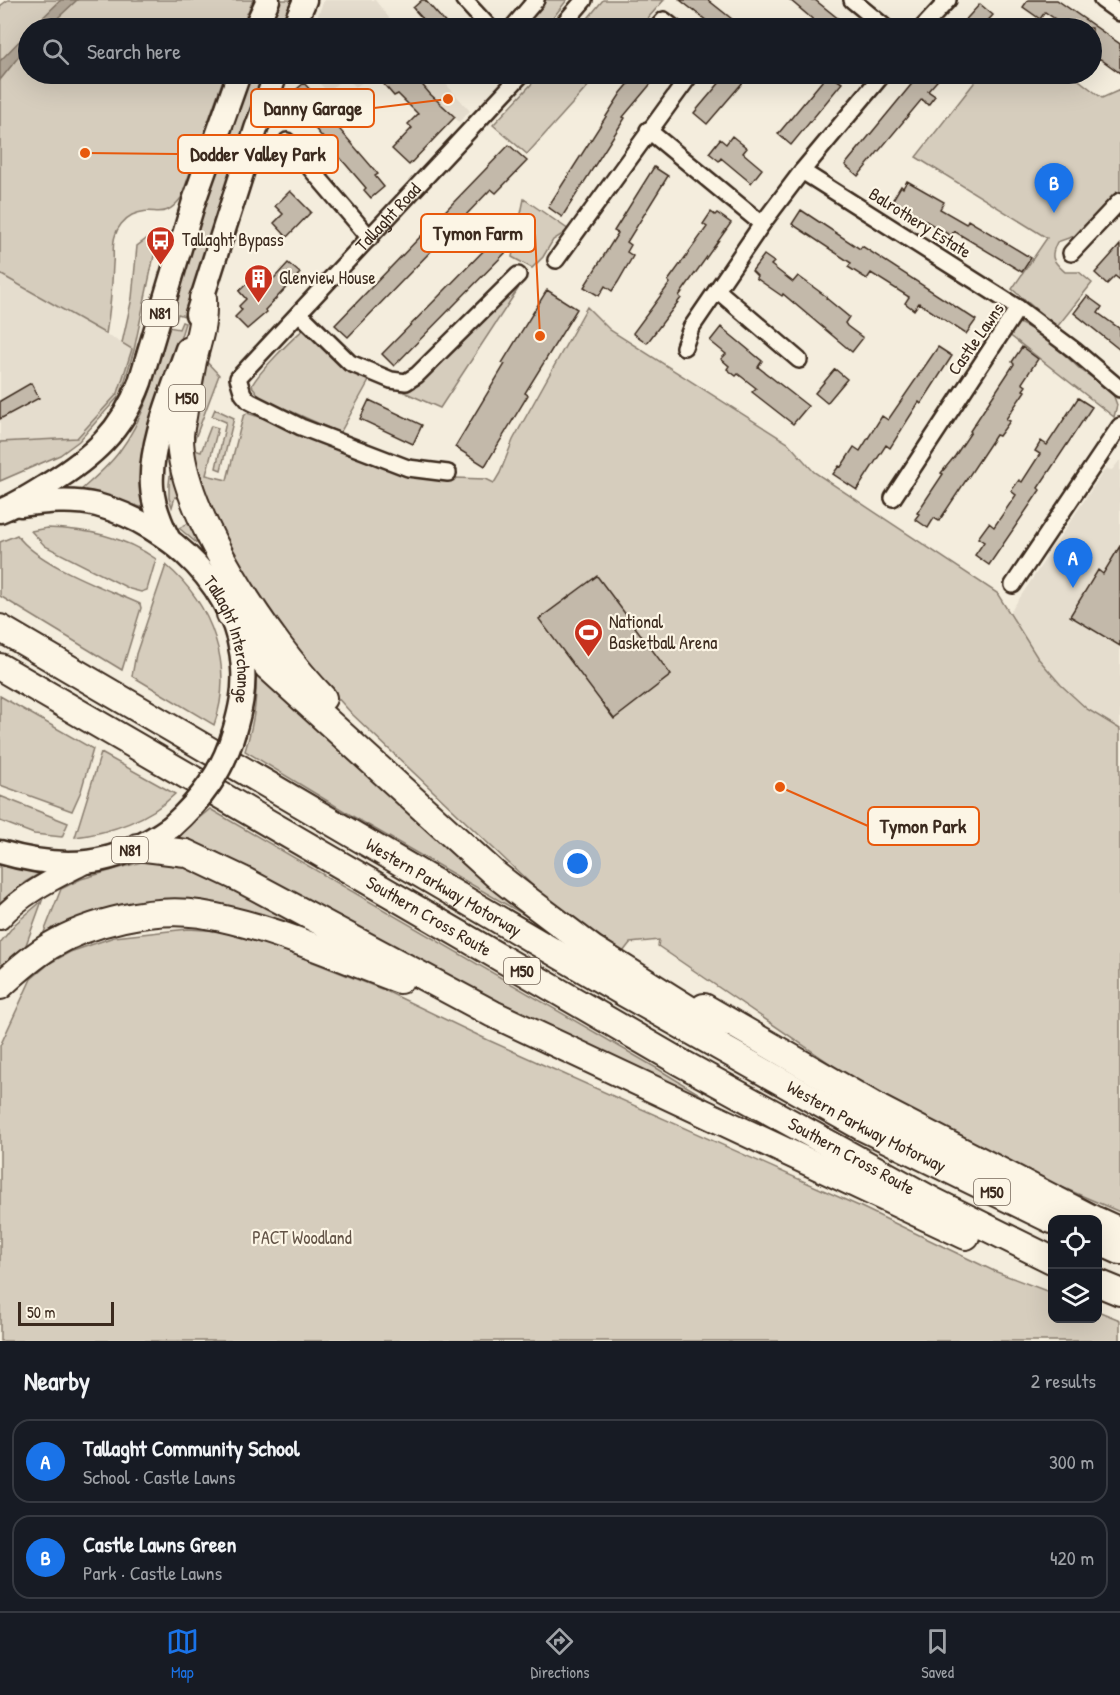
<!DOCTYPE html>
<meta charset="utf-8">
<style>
:root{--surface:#171b24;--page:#242831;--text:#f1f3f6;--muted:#9ea1a6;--line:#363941;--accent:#1a73e8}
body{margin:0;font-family:"Patrick Hand",sans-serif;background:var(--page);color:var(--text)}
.controls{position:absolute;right:18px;bottom:18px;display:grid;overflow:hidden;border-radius:12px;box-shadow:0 6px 24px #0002}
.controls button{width:54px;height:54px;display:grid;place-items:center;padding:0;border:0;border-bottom:2px solid var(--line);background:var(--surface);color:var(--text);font:30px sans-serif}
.scale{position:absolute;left:18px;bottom:15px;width:96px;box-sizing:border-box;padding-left:6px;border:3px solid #3b2a1e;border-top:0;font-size:16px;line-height:21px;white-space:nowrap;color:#3b2a1e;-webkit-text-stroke:4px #fcf5e5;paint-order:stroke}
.you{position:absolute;left:578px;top:864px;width:21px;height:21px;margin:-15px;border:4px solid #fff;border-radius:50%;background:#1a73e8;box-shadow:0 0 0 9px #1a73e833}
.badge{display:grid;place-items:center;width:39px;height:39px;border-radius:50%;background:var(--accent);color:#fff;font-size:20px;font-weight:700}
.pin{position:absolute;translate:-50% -50px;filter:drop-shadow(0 2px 3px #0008)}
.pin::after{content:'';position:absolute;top:32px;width:21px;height:18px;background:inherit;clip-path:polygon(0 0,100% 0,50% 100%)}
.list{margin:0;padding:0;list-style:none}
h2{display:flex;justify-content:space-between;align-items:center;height:78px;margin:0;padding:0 24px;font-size:26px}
h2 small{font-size:20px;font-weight:400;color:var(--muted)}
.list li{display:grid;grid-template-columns:39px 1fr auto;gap:18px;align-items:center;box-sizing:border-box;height:84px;margin:0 12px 12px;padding:0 12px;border:2px solid var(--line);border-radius:18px}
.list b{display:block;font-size:22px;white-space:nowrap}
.list p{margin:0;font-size:20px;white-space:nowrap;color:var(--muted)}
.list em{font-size:20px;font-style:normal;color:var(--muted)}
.icon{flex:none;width:33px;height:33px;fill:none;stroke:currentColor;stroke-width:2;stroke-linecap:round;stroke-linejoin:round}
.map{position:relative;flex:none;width:1120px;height:1341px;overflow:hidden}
.search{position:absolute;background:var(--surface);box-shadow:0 6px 24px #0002;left:18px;right:18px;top:18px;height:66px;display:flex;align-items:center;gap:15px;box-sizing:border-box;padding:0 21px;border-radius:33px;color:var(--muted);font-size:22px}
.sheet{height:270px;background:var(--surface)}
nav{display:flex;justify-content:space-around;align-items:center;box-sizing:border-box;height:84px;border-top:2px solid var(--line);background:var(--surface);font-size:16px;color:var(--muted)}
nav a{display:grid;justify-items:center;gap:3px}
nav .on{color:var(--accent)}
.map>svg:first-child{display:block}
</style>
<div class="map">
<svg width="1120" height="1341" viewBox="0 0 1120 1341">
<rect width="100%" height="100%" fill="#f4eddd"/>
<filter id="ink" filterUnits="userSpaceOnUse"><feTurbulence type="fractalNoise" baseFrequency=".0167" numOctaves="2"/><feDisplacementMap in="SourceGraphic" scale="12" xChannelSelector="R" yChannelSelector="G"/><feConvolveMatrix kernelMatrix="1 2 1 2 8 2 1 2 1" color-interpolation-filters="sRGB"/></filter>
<g filter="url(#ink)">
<!-- built -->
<path fill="#e5ddce" d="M 324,0 L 375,0 L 397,28 L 313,28 Z
M 310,74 L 373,74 L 356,87 L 345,76 L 328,92 Z
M 396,74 L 437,74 L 470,111 L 459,122 L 428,92 L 418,100 Z
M 0,274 L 132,349 L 118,393 L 77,438 L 0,442 Z
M 1120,460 L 1120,729 L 1087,709 L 1061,685 L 1037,657 L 1009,614 L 1103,472 L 1107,469 L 1112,470 Z"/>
<!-- green -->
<path fill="#d6cdbd" stroke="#887c6e" stroke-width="1.5" d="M 8,0 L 253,0 L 241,28 L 28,28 L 28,74 L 225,74 L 181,198 C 162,223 155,204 132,215 C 124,219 117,228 115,236 C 112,245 114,256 113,264 C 112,288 110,311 106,334 L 0,274 L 0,6 Z
M 279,0 L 296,0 L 285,28 L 268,28 Z
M 546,0 L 567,0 L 545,28 L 524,28 Z
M 603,0 L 664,0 L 639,28 L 580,28 Z
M 250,74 L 267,74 L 188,317 L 178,314 L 176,321 L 171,320 L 207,194 Z
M 541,74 L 599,74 L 527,154 L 493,125 Z
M 981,74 L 1071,74 L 1102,98 L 1120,90 L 1120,193 L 1080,234 L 1057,242 C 1049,258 1053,261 1065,272 L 1079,272 L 1092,283 L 1057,327 L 1012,289 L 1047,238 L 916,157 Z
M 524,199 L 569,230 L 553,240 L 543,257 L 532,268 L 512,257 Z
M 149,237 L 156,246 L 134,350 L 121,394 L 79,441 L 60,455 L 0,481 L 0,442 L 77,438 L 118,393 L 132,349 L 122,343 L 132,298 L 137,246 Z
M 518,289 L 440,408 L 379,381 L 406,389 L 419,384 L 509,292 Z
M 587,307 L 610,330 L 788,443 L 814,472 L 997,593 L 1037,657 L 1061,685 L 1087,709 L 1120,729 L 1120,1212 L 1010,1165 L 844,1073 L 658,946 L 659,940 L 630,943 L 623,952 L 552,904 L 353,715 L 307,664 L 248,582 L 202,497 L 190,450 L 205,360 L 219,375 L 193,444 L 192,449 L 201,452 L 211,426 L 218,428 L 206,475 L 227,480 L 243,417 L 247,413 L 275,422 L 422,477 L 486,479 L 494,483 L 500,473 L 513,440 Z
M 182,322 L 185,323 L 155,422 L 147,509 L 98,494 L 80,491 C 94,478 108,467 119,452 C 147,415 157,370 169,327 L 179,329 Z
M 1019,323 L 1043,335 L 1081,370 L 1112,391 L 1117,405 L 1114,417 L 1008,334 Z
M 306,328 L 370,379 L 340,433 L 261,398 L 252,386 C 255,376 296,334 306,328 Z
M 215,409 L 234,418 L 221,470 L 216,468 L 226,422 L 212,416 Z
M 173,451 L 208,539 L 200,546 L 179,528 L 191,522 L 187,501 L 175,497 L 172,507 L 169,498 L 169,484 Z
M 47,528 C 86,529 123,536 156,559 L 147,590 L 141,592 L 130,589 L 45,546 L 31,531 Z
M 17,535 C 38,565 107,589 140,604 L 141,608 L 122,670 L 0,596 L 0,542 Z
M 166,565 C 212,604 235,667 214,725 L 132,676 L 136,654 Z
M 255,661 L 561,936 L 354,817 L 245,751 C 255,719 258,695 255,661 Z
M 0,696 L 93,749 L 81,791 L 72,811 L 0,785 Z
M 101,753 L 175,794 C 150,819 110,833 75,837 Z
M 0,796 L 68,823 L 62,837 L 34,834 L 0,821 Z
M 210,809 L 658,1069 L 742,1120 L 693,1099 L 322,915 L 215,851 L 175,838 Z
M 152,859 L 194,864 L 344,944 L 235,912 L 50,937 L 51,929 L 41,940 L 61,889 L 81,879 Z
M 0,861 L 42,872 L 25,882 L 0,907 Z
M 42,901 L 23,953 L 0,978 L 0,943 L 15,924 Z
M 188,929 L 221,931 L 267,944 L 384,990 L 488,1040 L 861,1207 L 994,1271 L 1052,1293 L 1052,1318 L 1098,1318 L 1098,1311 L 1120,1320 L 1120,1341 L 0,1341 L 0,1046 L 31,979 L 50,963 L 70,952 L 114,937 Z"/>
<!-- water -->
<path fill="#b0a596" stroke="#817466" stroke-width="1.5" d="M 61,0 L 77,0 L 47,28 L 32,28 Z
M 28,32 L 28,45 L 0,80 L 0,61 Z"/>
<!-- building -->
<path fill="#c3b9aa" stroke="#3b2a1e" stroke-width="1.5" d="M 422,0 L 425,0 L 450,28 L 431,28 L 413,8 Z
M 680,0 L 708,0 L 737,23 L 732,28 L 716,28 Z
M 790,0 L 815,0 L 850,28 L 823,28 Z
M 1028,0 L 1057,0 L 1120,44 L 1120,73 L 1099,58 L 1092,68 L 1092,28 L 1068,28 L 1045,12 L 1040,19 L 1023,7 Z
M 980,4 L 993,15 L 981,28 L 958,28 Z
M 375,74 L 413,74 L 430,94 L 455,117 L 409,165 L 392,149 L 412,128 L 408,124 L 418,114 L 398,94 L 394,96 Z
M 637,74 L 659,74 L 623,117 L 625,118 L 562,217 L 548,207 L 621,93 Z
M 727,74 L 735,74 L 744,81 L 707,124 L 694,113 Z
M 828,74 L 842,83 L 791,145 L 778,134 Z
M 920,74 L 943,74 L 928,91 L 935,96 L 928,105 L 922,99 L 858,176 L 845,165 Z
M 304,83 L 313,93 L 310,95 L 378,174 L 375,176 L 384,187 L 371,198 L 364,190 L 366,188 L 300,111 L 303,108 L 291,94 Z
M 732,136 L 747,148 L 743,153 L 762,169 L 751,183 L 721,158 L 719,161 L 709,153 L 720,139 L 726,144 Z
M 509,145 L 527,161 L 496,193 L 491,189 L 348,337 L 335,325 Z
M 654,167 L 668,176 L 627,242 L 631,245 L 627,252 L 633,256 L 618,282 L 612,291 L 605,286 L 599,296 L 584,287 L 618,233 L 614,231 Z
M 907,181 L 944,202 L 940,209 L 966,224 L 968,220 L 1031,258 L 1022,272 L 954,231 L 951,236 L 892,201 L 901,186 L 903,188 Z
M 290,191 L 311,212 L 287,237 L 274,223 L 283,214 L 275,206 Z
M 801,210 L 860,249 L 862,246 L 976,320 L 966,334 L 919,303 L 914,310 L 905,303 L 909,297 L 871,273 L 867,279 L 848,267 L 851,263 L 792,224 Z
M 711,212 L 715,215 L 717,213 L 731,223 L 679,296 L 681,298 L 647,343 L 633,333 L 670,283 L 668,281 L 707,227 L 703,224 Z
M 503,231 L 515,243 L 394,366 L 382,354 Z
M 1120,245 L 1120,280 L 1115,276 L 1107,284 L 1095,273 Z
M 764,255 L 774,262 L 771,265 L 793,282 L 798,276 L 827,297 L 826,298 L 849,317 L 845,323 L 847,326 L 863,338 L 852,352 L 783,294 L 782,296 L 756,278 L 757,276 L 752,271 Z
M 288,263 L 300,273 L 265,310 L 267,312 L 247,329 L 235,317 L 242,310 L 239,306 L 246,299 L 239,291 L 254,277 L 265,288 Z
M 547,290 L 577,309 L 525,393 L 528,395 L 485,466 L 455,447 L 505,364 L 502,363 Z
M 1087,296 L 1102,307 L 1098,313 L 1120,329 L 1120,350 L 1074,313 Z
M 721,327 L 762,361 L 758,367 L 808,406 L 793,424 L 752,392 L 756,388 L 738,374 L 736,376 L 727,369 L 729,366 L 721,359 L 726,354 L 710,341 Z
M 938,347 L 952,356 L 921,404 L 919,402 L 890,448 L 886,445 L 857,490 L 833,474 L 839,466 L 841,467 L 854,447 L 860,451 L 882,416 L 888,420 Z
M 1022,347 L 1038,359 L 1022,383 L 1026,386 L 1023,390 L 1025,391 L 1006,419 L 1010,421 L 999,436 L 996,435 L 939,521 L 934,518 L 928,528 L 915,519 L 919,514 L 917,513 L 943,474 L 941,473 L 955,456 L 971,432 L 970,431 L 1014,364 L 1012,362 Z
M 835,369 L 847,379 L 827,403 L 815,393 Z
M 31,383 L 39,398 L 0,419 L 0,401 Z
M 1078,398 L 1092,407 L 1038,488 L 1040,490 L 989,565 L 975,555 L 984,542 L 978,538 L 989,523 L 994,527 L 1016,495 L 1011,491 L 1019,480 L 1022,482 L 1040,454 L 1035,451 L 1041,441 L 1047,445 Z
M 369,400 L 422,425 L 413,444 L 360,419 Z
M 1120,546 L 1120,646 L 1070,616 L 1098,570 L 1103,574 Z
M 597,576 L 671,675 L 614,719 L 539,619 Z"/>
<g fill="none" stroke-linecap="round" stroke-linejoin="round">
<defs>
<g id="street">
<path d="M 464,0 L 490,28"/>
<path d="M 852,0 L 886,28"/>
<path d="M 1102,0 L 1120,13"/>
<path d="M 512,28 L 536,0"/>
<path d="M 560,28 L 584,0"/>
<path d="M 657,28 L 664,20 L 674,28"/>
<path d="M 922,28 L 948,0"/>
<path d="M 648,130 L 762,224"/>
<path d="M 287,141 L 370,238"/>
<path d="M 802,171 L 1018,308 L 1074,350 L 1120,389"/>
<path d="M 1071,253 L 1120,201"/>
<path d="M 556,260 L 691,74"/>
<path d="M 717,290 L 799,360"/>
<path d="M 299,313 L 350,363 L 391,380 L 406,382 L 417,375 L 518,275"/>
<path d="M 684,347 L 691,328 L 762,224 L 802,171 L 883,74"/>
<path id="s1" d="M 448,473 L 408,468 L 301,427 L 249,401 L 243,394 L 238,378 L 522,74"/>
<path d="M 893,498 L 1018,308"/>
<path d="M 1013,585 L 1120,426"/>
</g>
<path id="secondary" d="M 0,919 C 23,893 54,879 85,863"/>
<g id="primary">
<path d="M 255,28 L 268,0"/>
<path d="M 293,28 L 305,0"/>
<path d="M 197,314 L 256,129 L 276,74"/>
<path id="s2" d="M 20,505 C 45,502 73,499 97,505 C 171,525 238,589 243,668 C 245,690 240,711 234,732"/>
<path d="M 0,511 C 18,504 33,494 49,484 C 92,457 122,431 140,382 L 195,198 L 239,74"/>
<path d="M 169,540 C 161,524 153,505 152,487 C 149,443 173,390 187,349"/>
<path d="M 0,852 C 65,871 115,867 171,827"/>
</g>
<g id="highway">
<path d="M 203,298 C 204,326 199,336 193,361 C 190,377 187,394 184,410 C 183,419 180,429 180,437 C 180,512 271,645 323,698"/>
<path d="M 230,614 L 251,646 L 268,667 L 496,875 L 523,896 L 593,949 L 716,1026"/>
<path id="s3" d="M 0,628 L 619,990 L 860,1126 L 1052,1220"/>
<path id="s4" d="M 0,667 L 678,1061 L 933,1201 L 1052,1260"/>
<path d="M 137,847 L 186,853 L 241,879 L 493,1014 L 966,1236"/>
<path d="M 0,986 C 15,972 32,957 50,946 C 90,922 153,907 200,914 C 269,925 335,956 400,980"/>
<path d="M 704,1007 L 880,1109 L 1095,1220"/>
<path d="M 1098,1221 L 1120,1231"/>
<path d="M 1098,1241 L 1120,1251"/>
<path d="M 1098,1283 L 1120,1292"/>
</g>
</defs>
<!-- street casing -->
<use href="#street" stroke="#3b2a1e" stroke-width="20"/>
<!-- secondary casing -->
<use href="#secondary" stroke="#3b2a1e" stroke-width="24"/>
<!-- primary casing -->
<use href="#primary" stroke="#3b2a1e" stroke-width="27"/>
<!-- highway casing -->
<use href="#highway" stroke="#3b2a1e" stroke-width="30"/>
<!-- street -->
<use href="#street" stroke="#fcf5e5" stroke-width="15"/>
<!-- secondary -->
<use href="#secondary" stroke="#fcf5e5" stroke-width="20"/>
<!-- primary -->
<use href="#primary" stroke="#fcf5e5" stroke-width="22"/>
<!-- highway -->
<use href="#highway" stroke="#fcf5e5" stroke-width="26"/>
<defs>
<path id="primary-bridge" d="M 171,827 C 201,800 223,771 234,732"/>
</defs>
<!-- primary-bridge casing -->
<use href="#primary-bridge" stroke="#3b2a1e" stroke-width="27" stroke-linecap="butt"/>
<!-- primary-bridge -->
<use href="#primary-bridge" stroke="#fcf5e5" stroke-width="22"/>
</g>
</g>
<!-- icons -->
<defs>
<symbol id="bus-pin" viewBox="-11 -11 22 30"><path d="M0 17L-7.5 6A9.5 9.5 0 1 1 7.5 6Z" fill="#c8321e" stroke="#fcf5e5"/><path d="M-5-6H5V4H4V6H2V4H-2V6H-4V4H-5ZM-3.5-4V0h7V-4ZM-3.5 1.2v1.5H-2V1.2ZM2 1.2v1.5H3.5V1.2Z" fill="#fff"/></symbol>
<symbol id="building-pin" viewBox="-11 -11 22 30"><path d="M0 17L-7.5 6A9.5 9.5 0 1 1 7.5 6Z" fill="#c8321e" stroke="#fcf5e5"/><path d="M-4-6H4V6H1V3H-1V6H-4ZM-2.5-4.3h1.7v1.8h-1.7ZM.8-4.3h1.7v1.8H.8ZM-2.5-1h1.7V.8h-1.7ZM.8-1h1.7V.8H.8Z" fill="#fff"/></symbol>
<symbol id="stadium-pin" viewBox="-11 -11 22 30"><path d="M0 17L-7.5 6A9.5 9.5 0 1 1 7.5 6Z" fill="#c8321e" stroke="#fcf5e5"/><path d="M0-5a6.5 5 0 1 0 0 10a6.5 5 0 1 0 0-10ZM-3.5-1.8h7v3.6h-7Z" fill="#fff"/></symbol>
</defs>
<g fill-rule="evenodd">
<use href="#bus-pin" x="144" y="224" width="33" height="45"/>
<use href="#building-pin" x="242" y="262" width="33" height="45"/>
<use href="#stadium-pin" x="572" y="616" width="33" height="45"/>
</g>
<g text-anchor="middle" stroke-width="4.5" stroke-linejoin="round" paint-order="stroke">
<!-- shield labels -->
<g fill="#fcf5e5" stroke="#75675a" stroke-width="1.5">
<rect x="142" y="300" width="36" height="26" rx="4.5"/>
<rect x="169" y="385" width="36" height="26" rx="4.5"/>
<rect x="112" y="837" width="36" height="26" rx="4.5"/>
<rect x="504" y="958" width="36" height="26" rx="4.5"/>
<rect x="974" y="1179" width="36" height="26" rx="4.5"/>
</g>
<g font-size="16" font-weight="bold" fill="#3b2a1e">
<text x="160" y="319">N81</text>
<text x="187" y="404">M50</text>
<text x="130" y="856">N81</text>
<text x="522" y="977">M50</text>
<text x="992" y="1198">M50</text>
</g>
<!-- street labels -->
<g font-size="18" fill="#3b2a1e" stroke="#fcf5e5">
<text dy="6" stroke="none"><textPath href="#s1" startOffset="459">Tallaght Road</textPath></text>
<text transform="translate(920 223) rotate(32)" y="6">Balrothery Estate</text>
<text transform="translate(976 339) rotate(-55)" y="6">Castle Lawns</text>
<text dy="6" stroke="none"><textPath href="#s2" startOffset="279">Tallaght Interchange</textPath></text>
<text dy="6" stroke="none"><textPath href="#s3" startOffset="514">Western Parkway Motorway</textPath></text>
<text dy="6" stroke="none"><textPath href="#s4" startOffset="496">Southern Cross Route</textPath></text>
<text dy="6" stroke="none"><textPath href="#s3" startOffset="1000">Western Parkway Motorway</textPath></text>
<text dy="6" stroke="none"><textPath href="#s4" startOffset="982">Southern Cross Route</textPath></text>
</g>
<!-- poi labels -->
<g font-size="18" fill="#3b2a1e" stroke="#fcf5e5" text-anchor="start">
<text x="182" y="246">Tallaght Bypass</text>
<text x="279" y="284">Glenview House</text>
<text x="609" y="628">National<tspan x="609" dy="21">Basketball Arena</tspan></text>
</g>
<!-- park labels -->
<g font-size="18" fill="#625346" stroke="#fcf5e5">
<text x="302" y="1244">PACT Woodland</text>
</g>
</g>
<!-- callouts -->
<path fill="none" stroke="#e8590c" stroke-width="2" d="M448 99L374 108M85 153L178 154M540 336L535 233M780 787L868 826"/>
<g fill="#e8590c" stroke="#fcf5e5" stroke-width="2">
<circle cx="448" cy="99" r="6"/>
<circle cx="85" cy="153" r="6"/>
<circle cx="540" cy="336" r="6"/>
<circle cx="780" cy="787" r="6"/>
</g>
<g fill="#fcf5e5" stroke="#e8590c" stroke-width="2">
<rect x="251" y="89" width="123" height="38" rx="6"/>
<rect x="178" y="135" width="160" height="38" rx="6"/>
<rect x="421" y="214" width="114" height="38" rx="6"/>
<rect x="868" y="807" width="111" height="38" rx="6"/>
</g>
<g font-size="20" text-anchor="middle" font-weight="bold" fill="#3b2a1e">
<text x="313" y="115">Danny Garage</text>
<text x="258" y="161">Dodder Valley Park</text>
<text x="478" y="240">Tymon Farm</text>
<text x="923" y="833">Tymon Park</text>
</g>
</svg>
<div class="controls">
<button><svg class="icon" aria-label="locate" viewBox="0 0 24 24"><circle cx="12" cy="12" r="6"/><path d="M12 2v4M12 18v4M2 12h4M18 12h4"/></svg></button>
<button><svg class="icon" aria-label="layers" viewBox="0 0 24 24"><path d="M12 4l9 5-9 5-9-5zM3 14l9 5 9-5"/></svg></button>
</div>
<div class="scale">50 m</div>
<div class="you"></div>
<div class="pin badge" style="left:1073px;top:588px">A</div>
<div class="pin badge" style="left:1054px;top:213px">B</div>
<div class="search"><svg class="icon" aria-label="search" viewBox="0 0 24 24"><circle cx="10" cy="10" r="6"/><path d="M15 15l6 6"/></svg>Search here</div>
</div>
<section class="sheet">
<h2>Nearby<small>2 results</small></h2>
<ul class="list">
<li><span class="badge">A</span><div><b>Tallaght Community School</b><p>School · Castle Lawns</p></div><em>300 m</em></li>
<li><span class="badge">B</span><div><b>Castle Lawns Green</b><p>Park · Castle Lawns</p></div><em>420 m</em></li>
</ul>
</section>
<nav>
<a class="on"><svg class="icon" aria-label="map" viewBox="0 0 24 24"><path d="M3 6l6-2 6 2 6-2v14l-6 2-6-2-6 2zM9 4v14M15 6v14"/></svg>Map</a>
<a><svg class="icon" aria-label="directions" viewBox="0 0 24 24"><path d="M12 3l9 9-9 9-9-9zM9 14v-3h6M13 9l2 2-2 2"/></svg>Directions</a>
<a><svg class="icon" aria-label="saved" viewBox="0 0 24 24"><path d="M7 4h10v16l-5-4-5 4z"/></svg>Saved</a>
</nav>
